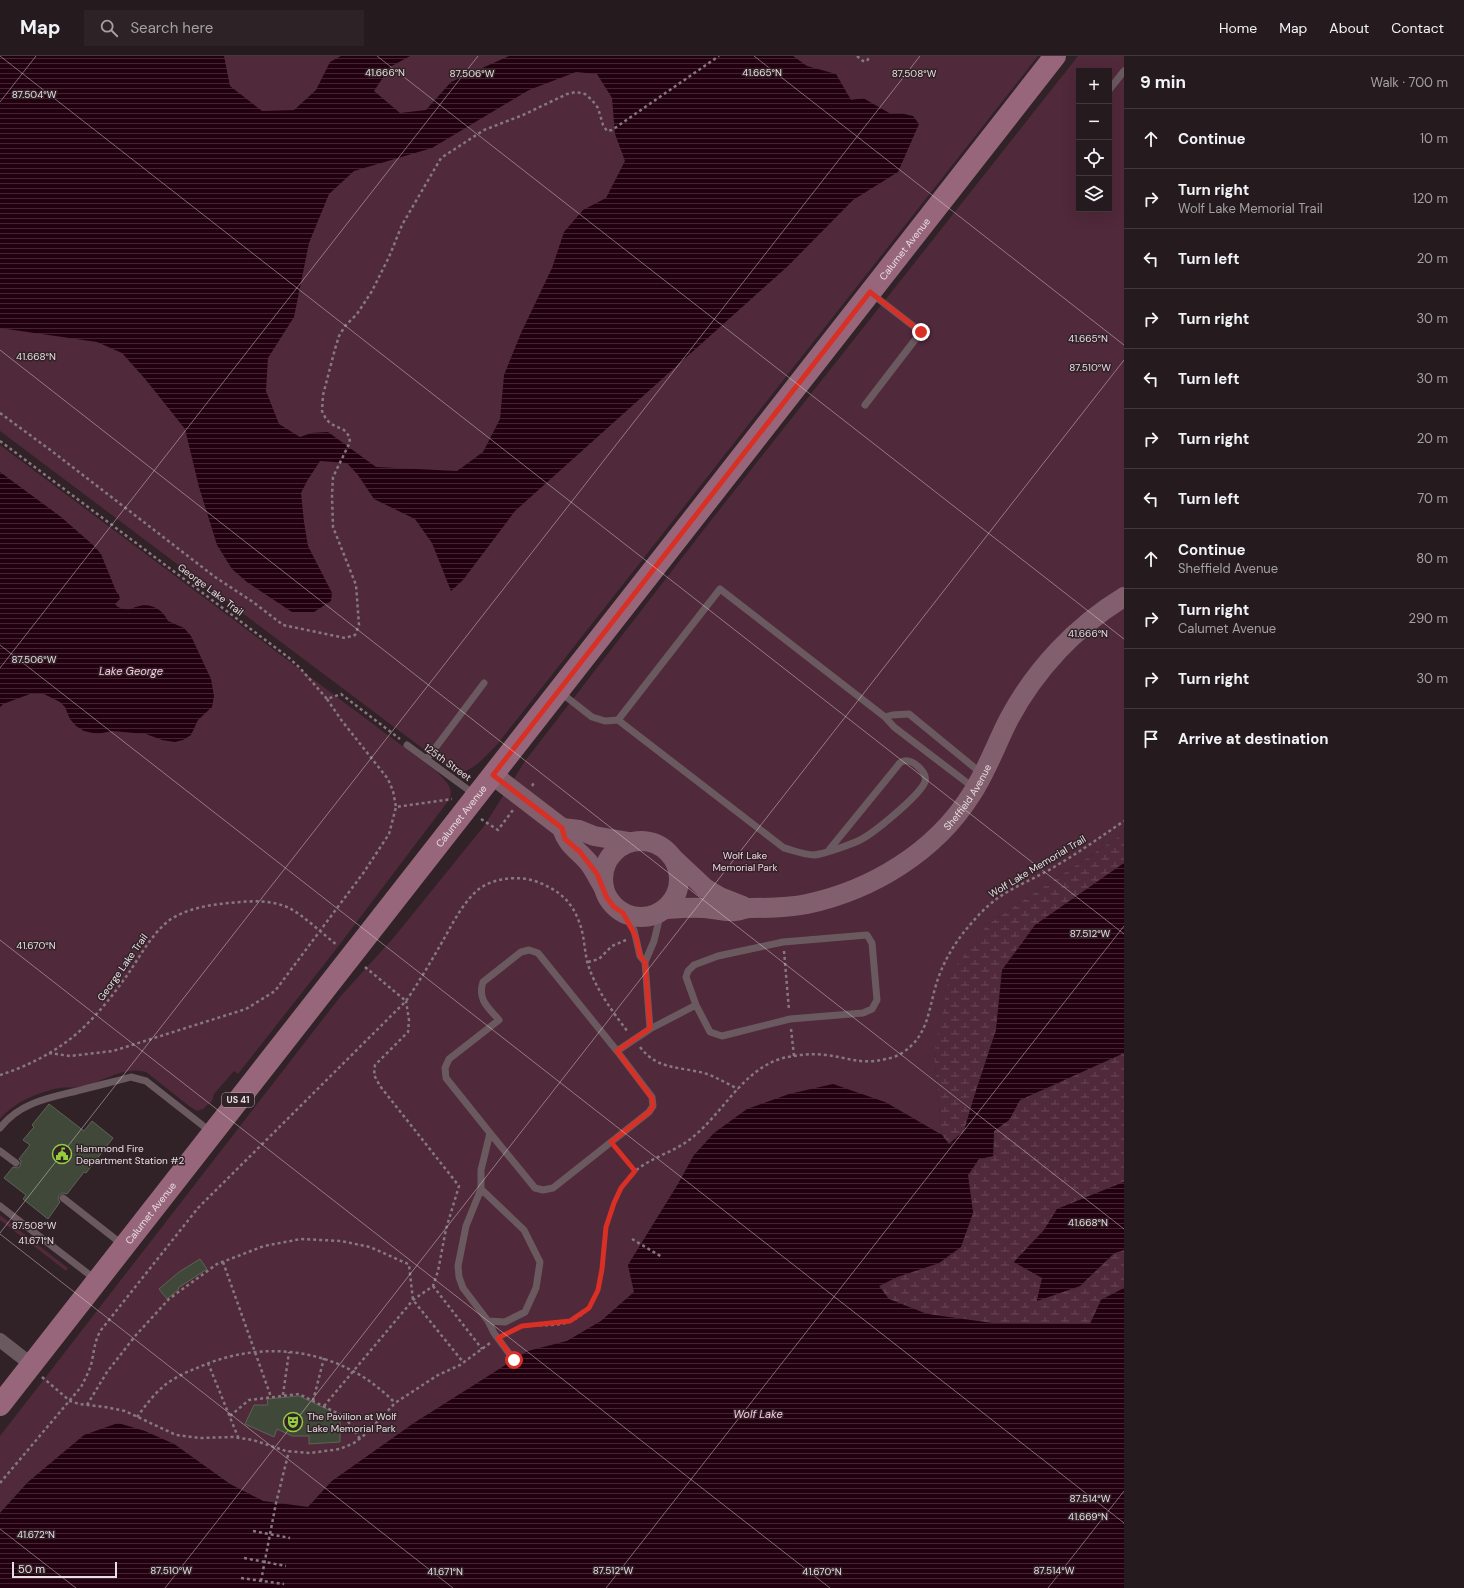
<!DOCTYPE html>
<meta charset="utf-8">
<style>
:root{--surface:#251a1e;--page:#2d2327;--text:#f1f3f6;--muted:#a3a1a4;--line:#42383c}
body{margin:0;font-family:"DM Sans",sans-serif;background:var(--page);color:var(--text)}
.controls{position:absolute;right:12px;top:12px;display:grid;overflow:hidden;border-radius:0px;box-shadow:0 4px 16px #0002}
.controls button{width:36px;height:36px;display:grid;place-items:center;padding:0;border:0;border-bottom:1px solid var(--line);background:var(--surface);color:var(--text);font:20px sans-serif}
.scale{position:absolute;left:12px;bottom:10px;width:105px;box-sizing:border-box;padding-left:4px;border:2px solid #e8dde1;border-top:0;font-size:11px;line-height:14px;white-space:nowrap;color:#e8dde1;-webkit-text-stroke:3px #312228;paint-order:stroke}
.stop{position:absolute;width:12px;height:12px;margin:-9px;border:3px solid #d93025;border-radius:50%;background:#fff}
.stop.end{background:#d93025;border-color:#fff;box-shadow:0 1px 4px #0008}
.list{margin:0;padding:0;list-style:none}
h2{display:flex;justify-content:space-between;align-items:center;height:52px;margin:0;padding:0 16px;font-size:17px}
h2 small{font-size:13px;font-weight:400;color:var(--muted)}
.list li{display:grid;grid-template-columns:26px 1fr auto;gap:12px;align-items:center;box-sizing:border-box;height:60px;padding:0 16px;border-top:1px solid var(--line)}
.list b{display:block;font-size:15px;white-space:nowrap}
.list p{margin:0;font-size:13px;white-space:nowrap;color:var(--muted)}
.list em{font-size:13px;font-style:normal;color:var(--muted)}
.icon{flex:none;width:22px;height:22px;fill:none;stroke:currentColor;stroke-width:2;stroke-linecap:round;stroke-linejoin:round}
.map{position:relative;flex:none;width:1124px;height:1532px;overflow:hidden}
header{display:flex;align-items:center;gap:24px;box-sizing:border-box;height:56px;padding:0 20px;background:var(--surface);border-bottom:1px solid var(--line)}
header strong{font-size:19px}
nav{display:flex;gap:22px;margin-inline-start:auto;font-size:14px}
.search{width:280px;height:36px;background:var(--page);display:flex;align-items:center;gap:10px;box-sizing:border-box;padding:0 14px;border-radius:0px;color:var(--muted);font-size:15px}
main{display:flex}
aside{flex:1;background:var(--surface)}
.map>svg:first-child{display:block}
</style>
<header>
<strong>Map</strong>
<div class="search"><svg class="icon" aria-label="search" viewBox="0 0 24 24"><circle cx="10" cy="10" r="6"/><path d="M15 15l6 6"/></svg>Search here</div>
<nav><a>Home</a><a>Map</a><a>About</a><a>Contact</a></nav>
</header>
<main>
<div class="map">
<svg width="1124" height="1532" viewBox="0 0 1124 1532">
<defs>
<pattern id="wetland-marsh" width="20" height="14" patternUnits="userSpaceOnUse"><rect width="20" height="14" fill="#50293a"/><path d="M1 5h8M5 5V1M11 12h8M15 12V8" fill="none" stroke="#694856"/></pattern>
<pattern id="water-rules" width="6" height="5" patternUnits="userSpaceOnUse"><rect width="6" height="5" fill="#230010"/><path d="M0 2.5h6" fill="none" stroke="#432532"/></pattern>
</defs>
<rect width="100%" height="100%" fill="#312228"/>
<!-- green -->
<path fill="#50293a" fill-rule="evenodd" d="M 0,0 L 1038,0 L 496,690 C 484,701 471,719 454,716 L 0,375 Z
M 1078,0 L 1124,0 L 1124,777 L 988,868 L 934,999 L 942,1079 L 885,1046 L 694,1099 L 678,1128 L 628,1209 L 634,1236 L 601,1265 L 567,1285 L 528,1295 L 414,1367 L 332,1425 L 308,1451 L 263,1445 L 230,1428 L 174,1388 L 28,1426 L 0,1457 L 0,1380 L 340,941 L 395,880 L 484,770 L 525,705 L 705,472 ZM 1079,15 L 1109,15 L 1109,153 L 1079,153 Z
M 0,389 L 436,715 C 445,725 455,731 449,744 L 337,892 L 238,1018 L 234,1015 L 214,1038 L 212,1045 L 203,1053 L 197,1055 L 189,1050 L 146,1016 C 125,1009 101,1027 80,1031 C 73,1032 66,1031 59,1032 C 37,1037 14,1046 0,1063 Z
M 0,1159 L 60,1206 L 68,1212 L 66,1215 L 0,1164 Z"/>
<!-- wetland -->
<path fill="url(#wetland-marsh)" d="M 1124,777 L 1124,807 L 1036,869 L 1002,914 L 996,974 L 973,1044 L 964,1075 L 949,1088 L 942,1079 L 934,999 L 950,918 L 988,868 Z
M 1124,997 L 1124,1126 L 1057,1153 L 1044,1174 L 1014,1206 L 1042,1222 L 1037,1244 L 1080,1230 L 1115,1197 L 1124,1194 L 1124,1232 L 1101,1244 L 1090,1269 L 992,1267 L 927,1258 L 888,1243 L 879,1230 L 897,1221 L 939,1207 L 973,1157 L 968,1119 L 979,1103 L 993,1100 L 994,1075 L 1009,1064 L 1020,1044 Z"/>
<!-- water -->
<path fill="url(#water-rules)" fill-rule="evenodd" d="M 0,0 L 224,0 L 230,30 L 262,55 L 294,54 L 316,34 L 330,6 L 341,0 L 410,0 L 390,11 L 374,35 L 400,57 L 426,54 L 451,26 L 509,0 L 793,0 L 807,10 L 836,18 L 851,44 L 863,42 L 891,58 L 900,57 L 913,60 L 919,68 L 898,116 L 853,144 L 788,210 L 515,455 L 463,524 L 451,535 L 432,487 L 415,463 L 374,443 L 358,419 L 347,407 L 320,405 L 307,425 L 301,437 L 304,466 L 308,490 L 332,537 L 331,545 L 314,556 L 292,556 L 247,526 L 232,513 L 217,489 L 199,431 L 185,373 L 146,324 L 122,297 L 97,286 L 0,272 ZM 576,16 L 597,18 L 612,42 L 615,78 L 625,105 L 606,142 L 583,154 L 564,176 L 552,212 L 521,277 L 504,319 L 500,363 L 483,396 L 457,415 L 376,411 L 328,376 L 311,377 L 300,381 L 279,368 L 266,335 L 268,302 L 294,261 L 309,187 L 329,138 L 354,115 L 432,92 L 529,34 Z
M 0,416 L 61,461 L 93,489 L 101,498 L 116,535 L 119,539 L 120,543 L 115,548 L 118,551 C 121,552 127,554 130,553 C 133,553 134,551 136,551 C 150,546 162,553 168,565 L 184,572 L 191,580 L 211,623 L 214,640 L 212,651 L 198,664 L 191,679 L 183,684 L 175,686 L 162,684 L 146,678 L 112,675 L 97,678 L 84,675 L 76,670 L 70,663 L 65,651 L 60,646 L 44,638 L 30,638 L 3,648 L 0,651 Z
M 1124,807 L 1124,997 L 1020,1044 L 1009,1064 L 994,1075 L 993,1100 L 979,1103 L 968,1119 L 973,1157 L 961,1191 L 939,1207 L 897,1221 L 879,1230 L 889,1243 L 927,1258 L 992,1267 L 1090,1268 L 1101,1244 L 1124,1232 L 1124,1532 L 0,1532 L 0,1457 L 28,1426 L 84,1379 L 118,1367 L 145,1375 L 174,1388 L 230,1428 L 263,1445 L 308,1451 L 332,1425 L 414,1367 L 528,1295 L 567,1285 L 601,1265 L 634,1236 L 628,1209 L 678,1128 L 694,1099 L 714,1077 L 747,1053 L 789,1038 L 833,1028 L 885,1046 L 942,1079 L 949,1088 L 964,1075 L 973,1044 L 996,974 L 1002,914 L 1035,869 Z
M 1124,1126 L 1124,1194 L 1114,1197 L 1080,1230 L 1037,1245 L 1042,1222 L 1014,1206 L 1044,1174 L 1057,1153 Z"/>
<!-- building -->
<path fill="#404839" stroke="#5c6454" d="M 49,1048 L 84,1075 L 92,1065 L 113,1082 L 86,1117 L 84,1116 L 67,1138 L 63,1137 L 59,1139 L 58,1143 L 60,1146 L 48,1163 L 23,1143 L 26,1139 L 4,1122 L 13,1111 L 18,1112 L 20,1110 L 21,1105 L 19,1103 L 30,1089 L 23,1084 L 34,1071 L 32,1069 Z
M 200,1203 L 207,1213 L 178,1232 L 179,1233 L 167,1243 L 159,1233 L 179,1216 Z
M 299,1340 L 331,1355 L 328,1358 L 340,1364 L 340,1386 L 309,1388 L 309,1380 L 292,1380 L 277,1373 L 274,1381 L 245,1368 L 254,1349 L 268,1349 L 267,1343 Z"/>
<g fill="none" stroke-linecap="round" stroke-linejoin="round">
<!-- path -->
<path stroke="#86797e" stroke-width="2.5" stroke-dasharray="3 3" stroke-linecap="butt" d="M 857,0 L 863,5 L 867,5 L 870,0
M 0,357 L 53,396 L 215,521 L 253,546 L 283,569 L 345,582 L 355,579 L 359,569 L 356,529 L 333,471 L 332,440 L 333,421 L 350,386 L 349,380 L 344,374 L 331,368 L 326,363 L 322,355 L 323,339 L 335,293 L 339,280 L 345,270 L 357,258 L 372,235 L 389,201 L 402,169 L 441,102 L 484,74 L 523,59 L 567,38 L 576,36 L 585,38 L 592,44 L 598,52 L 603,69 L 607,75 L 612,74 L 719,0
M 0,385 L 288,601 L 300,612 L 327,643 L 341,638 L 400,683
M 327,643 L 342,665 L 388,723 L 393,735 L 396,751
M 532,730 L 535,725
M 481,763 L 498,774 L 513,754
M 784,895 L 789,954
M 588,906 L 599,903 L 612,890 L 626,884
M 365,911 L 406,945
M 791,973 L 794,1000
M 640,991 C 658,1015 681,1010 707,1018 C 718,1022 728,1028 738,1033
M 49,997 L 70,1000 L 113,995 L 246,953 L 275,935 L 364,816 L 389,778 L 396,751 L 452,743
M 0,1019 C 32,1009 65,991 88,967 C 103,952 116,935 128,918 C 141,899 152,877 171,863 C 189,852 209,849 229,847 C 249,845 270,843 289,852 C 303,859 324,879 337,889
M 617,1092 L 635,1115
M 632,1183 L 662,1201
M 223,1206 L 271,1341
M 433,1230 L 482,1293
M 521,1271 C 536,1268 554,1271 568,1266 C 609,1251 599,1205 606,1171 C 610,1153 619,1130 633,1117 C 649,1102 672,1097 689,1084 C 722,1060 741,1014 783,1002 C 797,999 812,997 826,999 C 850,1002 861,1009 886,1003 C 891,1002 898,1000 902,997 C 928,980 928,956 936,929 C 941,911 952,891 964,876 C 974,864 985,851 998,842 C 1016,829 1039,821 1059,808 C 1081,795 1102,780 1124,765
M 208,1307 L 238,1381
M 42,1321 L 70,1345 L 79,1348 L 105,1351 L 125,1355 L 176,1379 L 200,1382 L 233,1381 L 253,1384 L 286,1395 L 310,1397 L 340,1393 L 354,1387 L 367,1377 L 395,1347 L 438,1319 L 460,1309 L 490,1287
M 283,1339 L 289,1296
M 313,1345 L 324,1302
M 87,1349 L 107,1316 L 136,1279 L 169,1243 L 217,1208 L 264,1190 L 301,1183 L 341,1185 L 370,1191 L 408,1208 L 409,1209 L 413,1244 L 463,1306
M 324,1350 L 413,1244 L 433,1230 L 438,1215 L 446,1173 L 459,1130 L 380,1030 L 374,1019 L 375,1009 L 408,976 L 409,964 L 406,945
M 230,1360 L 249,1344 L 299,1338 L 345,1361 L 360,1383
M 137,1361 C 145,1350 154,1338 165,1329 C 174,1322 186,1316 197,1312 C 265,1281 343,1293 395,1347
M 0,1427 L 81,1331 C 85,1323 90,1314 92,1305 C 94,1294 95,1284 101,1274 L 198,1152 L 406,945 C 419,926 430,907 441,888 C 452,869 462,847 479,833 C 495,821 522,819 540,827 C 558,834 571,845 578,863 C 584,876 584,891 587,905 C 594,931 612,955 628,976
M 253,1475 L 290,1482
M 244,1502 L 286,1510
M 241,1522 L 284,1528
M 261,1525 L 276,1447 L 289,1395"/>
<!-- lane -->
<path stroke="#6b5960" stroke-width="7" d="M 1109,34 L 1124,15
M 865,349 L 921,276 L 872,238
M 560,636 L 592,661 L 605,665 L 618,664 L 720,533 L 885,661 L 894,671 L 974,732
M 885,661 L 892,659 L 909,658 L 981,717
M 618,664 L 784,792 C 792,794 805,799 814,799 C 824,798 849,789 858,785 C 872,779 919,740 925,726 C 928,717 913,703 904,705 C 903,705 899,707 899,708 L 829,794
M 407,689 L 474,738
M 427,703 L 484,627
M 623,857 L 634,874 L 640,900 L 645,906
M 867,879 L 872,887 L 877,944 L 872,953 L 863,957 L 790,963 L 722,980 L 710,976 L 696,949 L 686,921 L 688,915 L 694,909 L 718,900 L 783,886 Z
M 650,973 L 696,949
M 0,1072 C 19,1047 48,1042 77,1035 C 95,1030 113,1026 131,1021 L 146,1025 L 211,1076
M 490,1077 L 535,1132 L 543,1134 L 553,1132 L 649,1056 L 653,1050 L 652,1041 L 617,995
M 0,1095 L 16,1107
M 481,1133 L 524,1174 L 540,1206 L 536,1232 L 525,1256 L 505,1266 L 488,1265 L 463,1232 L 459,1221 L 458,1210 L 466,1170 L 481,1133 L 481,1114 L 490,1077 L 446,1022 L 445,1012 L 449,1003 L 499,964 C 489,952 477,944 483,926 L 521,896 L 529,894 L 538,897 L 617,995 L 650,973 L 645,906 L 654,885 L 661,856
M 63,1142 L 123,1189
M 0,1150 L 95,1223
M 488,1265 L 494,1277 L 514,1304"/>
<!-- street -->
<path stroke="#6b5960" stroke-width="14" d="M 0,1284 L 32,1309"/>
<!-- secondary -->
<g stroke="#815f6d" stroke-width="20">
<path d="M 493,719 L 562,772 C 567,789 578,794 589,807 C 595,815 599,824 604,832"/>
<path d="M 562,772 L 579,774 L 594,780 L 629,786"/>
<circle cx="641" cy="823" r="38"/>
<path d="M 674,803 L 705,832 L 720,841 L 743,850"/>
<path id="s1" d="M 666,853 C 679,852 692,851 705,852 C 715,853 725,856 735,855 C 740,855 745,852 750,852 C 769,852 788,852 807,848 C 872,834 935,796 971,739 C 987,715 996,688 1009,663 C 1035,614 1076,570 1124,541"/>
</g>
<!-- primary -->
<path stroke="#97667a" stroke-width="22" id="s2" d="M 0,1349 L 1055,0"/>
</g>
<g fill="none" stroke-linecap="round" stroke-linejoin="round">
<!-- route -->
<path stroke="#d93025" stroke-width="5" d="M 514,1304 L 498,1282 L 522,1270 L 570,1265 L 589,1252 L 598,1234 L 602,1213 L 606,1171 L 614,1147 L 621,1132 L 635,1115 L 611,1086 L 649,1056 L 653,1050 L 652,1042 L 617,995 L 650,972 L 645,906 L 640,900 L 636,881 L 628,866 L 623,857 L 614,851 L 607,842 L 597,818 L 580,796 L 565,783 L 562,772 L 493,719 L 870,236 L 921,276"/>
</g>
<!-- ticks -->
<path fill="none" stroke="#e8dde1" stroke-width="1" stroke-opacity="0.45" d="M 0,0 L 1124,878M 377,0 L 1124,583M 754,0 L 1124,289M 0,46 L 36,0M 0,294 L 1124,1173M 0,589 L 1124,1467M 0,612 L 478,0M 0,884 L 830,1532M 0,1177 L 920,0M 0,1178 L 453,1532M 0,1473 L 76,1532M 165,1532 L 1124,304M 606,1532 L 1124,870M 1048,1532 L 1124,1435"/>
<!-- icons -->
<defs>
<symbol id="civic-ring" viewBox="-11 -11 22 22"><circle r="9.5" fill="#312228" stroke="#93cc3d" stroke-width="1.5"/><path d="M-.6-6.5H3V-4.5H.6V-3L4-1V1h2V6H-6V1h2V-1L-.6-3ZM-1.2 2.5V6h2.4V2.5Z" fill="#93cc3d"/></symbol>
<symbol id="theatre-ring" viewBox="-11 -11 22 22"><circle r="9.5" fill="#312228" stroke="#93cc3d" stroke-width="1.5"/><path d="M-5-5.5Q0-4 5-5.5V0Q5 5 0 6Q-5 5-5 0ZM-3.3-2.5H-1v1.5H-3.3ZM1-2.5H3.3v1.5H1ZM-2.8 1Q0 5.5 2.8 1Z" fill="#93cc3d"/></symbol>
</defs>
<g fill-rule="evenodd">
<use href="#civic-ring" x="51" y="1087" width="22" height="22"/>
<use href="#theatre-ring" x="282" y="1355" width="22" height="22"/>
</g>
<g text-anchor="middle" stroke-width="3" stroke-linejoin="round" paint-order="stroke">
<!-- shield labels -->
<rect fill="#312228" stroke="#b1a5aa" stroke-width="1" x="222" y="1037" width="32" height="14" rx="3"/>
<g font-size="9" font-weight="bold" fill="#e8dde1">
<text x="238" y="1047">US 41</text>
</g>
<!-- street labels -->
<g font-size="10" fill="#e8dde1" stroke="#312228">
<text dy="4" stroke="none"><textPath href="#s2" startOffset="1468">Calumet Avenue</textPath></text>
<text transform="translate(211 533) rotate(37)" y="4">George Lake Trail</text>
<text transform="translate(448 706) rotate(36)" y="4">125th Street</text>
<text dy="4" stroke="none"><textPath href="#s1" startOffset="340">Sheffield Avenue</textPath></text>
<text dy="4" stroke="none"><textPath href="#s2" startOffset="748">Calumet Avenue</textPath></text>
<text transform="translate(1037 810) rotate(-31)" y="4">Wolf Lake Memorial Trail</text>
<text transform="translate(122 911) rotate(-55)" y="4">George Lake Trail</text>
<text dy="4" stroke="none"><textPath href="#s2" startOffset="244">Calumet Avenue</textPath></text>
</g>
<!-- park labels -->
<g font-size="10" fill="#f5d2df" stroke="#312228">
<text x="745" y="803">Wolf Lake<tspan x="745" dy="12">Memorial Park</tspan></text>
</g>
<!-- poi labels -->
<g font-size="10" fill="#e8dde1" stroke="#312228" text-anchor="start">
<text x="76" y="1096">Hammond Fire<tspan x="76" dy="12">Department Station #2</tspan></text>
<text x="307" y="1364">The Pavilion at Wolf<tspan x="307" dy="12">Lake Memorial Park</tspan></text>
</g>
<!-- water labels -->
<g font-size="11" font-style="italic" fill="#fbc8dc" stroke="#312228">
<text x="131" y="619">Lake George</text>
<text x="758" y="1362">Wolf Lake</text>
</g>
</g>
<g font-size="10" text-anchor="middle" fill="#e8dde1" stroke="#312228" stroke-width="3" stroke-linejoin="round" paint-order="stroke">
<text x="385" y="20">41.666°N</text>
<text x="762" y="20">41.665°N</text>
<text x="472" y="21">87.506°W</text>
<text x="914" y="21">87.508°W</text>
<text x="34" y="42">87.504°W</text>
<text x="1088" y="286">41.665°N</text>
<text x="36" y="304">41.668°N</text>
<text x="1090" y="315">87.510°W</text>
<text x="1088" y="581">41.666°N</text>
<text x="34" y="607">87.506°W</text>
<text x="1090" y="881">87.512°W</text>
<text x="36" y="893">41.670°N</text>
<text x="1088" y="1170">41.668°N</text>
<text x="34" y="1173">87.508°W</text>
<text x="36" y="1188">41.671°N</text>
<text x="1090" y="1446">87.514°W</text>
<text x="1088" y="1464">41.669°N</text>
<text x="36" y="1482">41.672°N</text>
<text x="171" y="1518">87.510°W</text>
<text x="613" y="1518">87.512°W</text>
<text x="1054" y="1518">87.514°W</text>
<text x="445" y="1519">41.671°N</text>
<text x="822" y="1519">41.670°N</text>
</g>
</svg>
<div class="controls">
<button>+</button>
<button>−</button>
<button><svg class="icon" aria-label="locate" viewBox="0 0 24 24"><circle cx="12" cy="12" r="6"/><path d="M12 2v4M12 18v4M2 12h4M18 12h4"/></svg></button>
<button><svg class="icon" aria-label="layers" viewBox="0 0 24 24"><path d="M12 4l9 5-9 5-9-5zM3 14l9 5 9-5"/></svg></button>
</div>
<div class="scale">50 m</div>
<div class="stop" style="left:514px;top:1304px"></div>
<div class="stop end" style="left:921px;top:276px"></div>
</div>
<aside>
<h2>9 min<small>Walk · 700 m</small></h2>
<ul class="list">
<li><svg class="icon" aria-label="ahead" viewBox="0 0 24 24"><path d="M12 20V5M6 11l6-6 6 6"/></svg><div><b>Continue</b></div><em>10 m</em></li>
<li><svg class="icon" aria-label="right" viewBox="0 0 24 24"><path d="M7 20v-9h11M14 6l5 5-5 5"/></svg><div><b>Turn right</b><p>Wolf Lake Memorial Trail</p></div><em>120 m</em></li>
<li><svg class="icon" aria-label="left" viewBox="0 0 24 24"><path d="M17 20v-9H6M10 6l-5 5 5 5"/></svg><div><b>Turn left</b></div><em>20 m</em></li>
<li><svg class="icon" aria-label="right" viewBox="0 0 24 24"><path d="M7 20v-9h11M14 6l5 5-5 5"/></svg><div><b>Turn right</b></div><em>30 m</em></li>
<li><svg class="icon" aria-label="left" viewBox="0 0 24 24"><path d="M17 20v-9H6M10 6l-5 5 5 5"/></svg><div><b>Turn left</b></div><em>30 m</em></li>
<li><svg class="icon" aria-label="right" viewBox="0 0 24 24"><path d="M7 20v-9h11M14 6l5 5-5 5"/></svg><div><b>Turn right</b></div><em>20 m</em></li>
<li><svg class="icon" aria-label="left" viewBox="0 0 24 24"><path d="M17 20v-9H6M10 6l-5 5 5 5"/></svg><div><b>Turn left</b></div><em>70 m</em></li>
<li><svg class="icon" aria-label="ahead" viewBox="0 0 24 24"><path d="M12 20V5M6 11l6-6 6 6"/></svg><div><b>Continue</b><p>Sheffield Avenue</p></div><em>80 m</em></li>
<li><svg class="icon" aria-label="right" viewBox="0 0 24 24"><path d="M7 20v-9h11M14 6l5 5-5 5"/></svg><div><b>Turn right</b><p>Calumet Avenue</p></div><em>290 m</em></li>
<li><svg class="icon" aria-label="right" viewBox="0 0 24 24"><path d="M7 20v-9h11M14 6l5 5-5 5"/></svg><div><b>Turn right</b></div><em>30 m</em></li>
<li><svg class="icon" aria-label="arrive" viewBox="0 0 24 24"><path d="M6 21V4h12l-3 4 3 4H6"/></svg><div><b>Arrive at destination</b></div></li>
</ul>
</aside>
</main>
